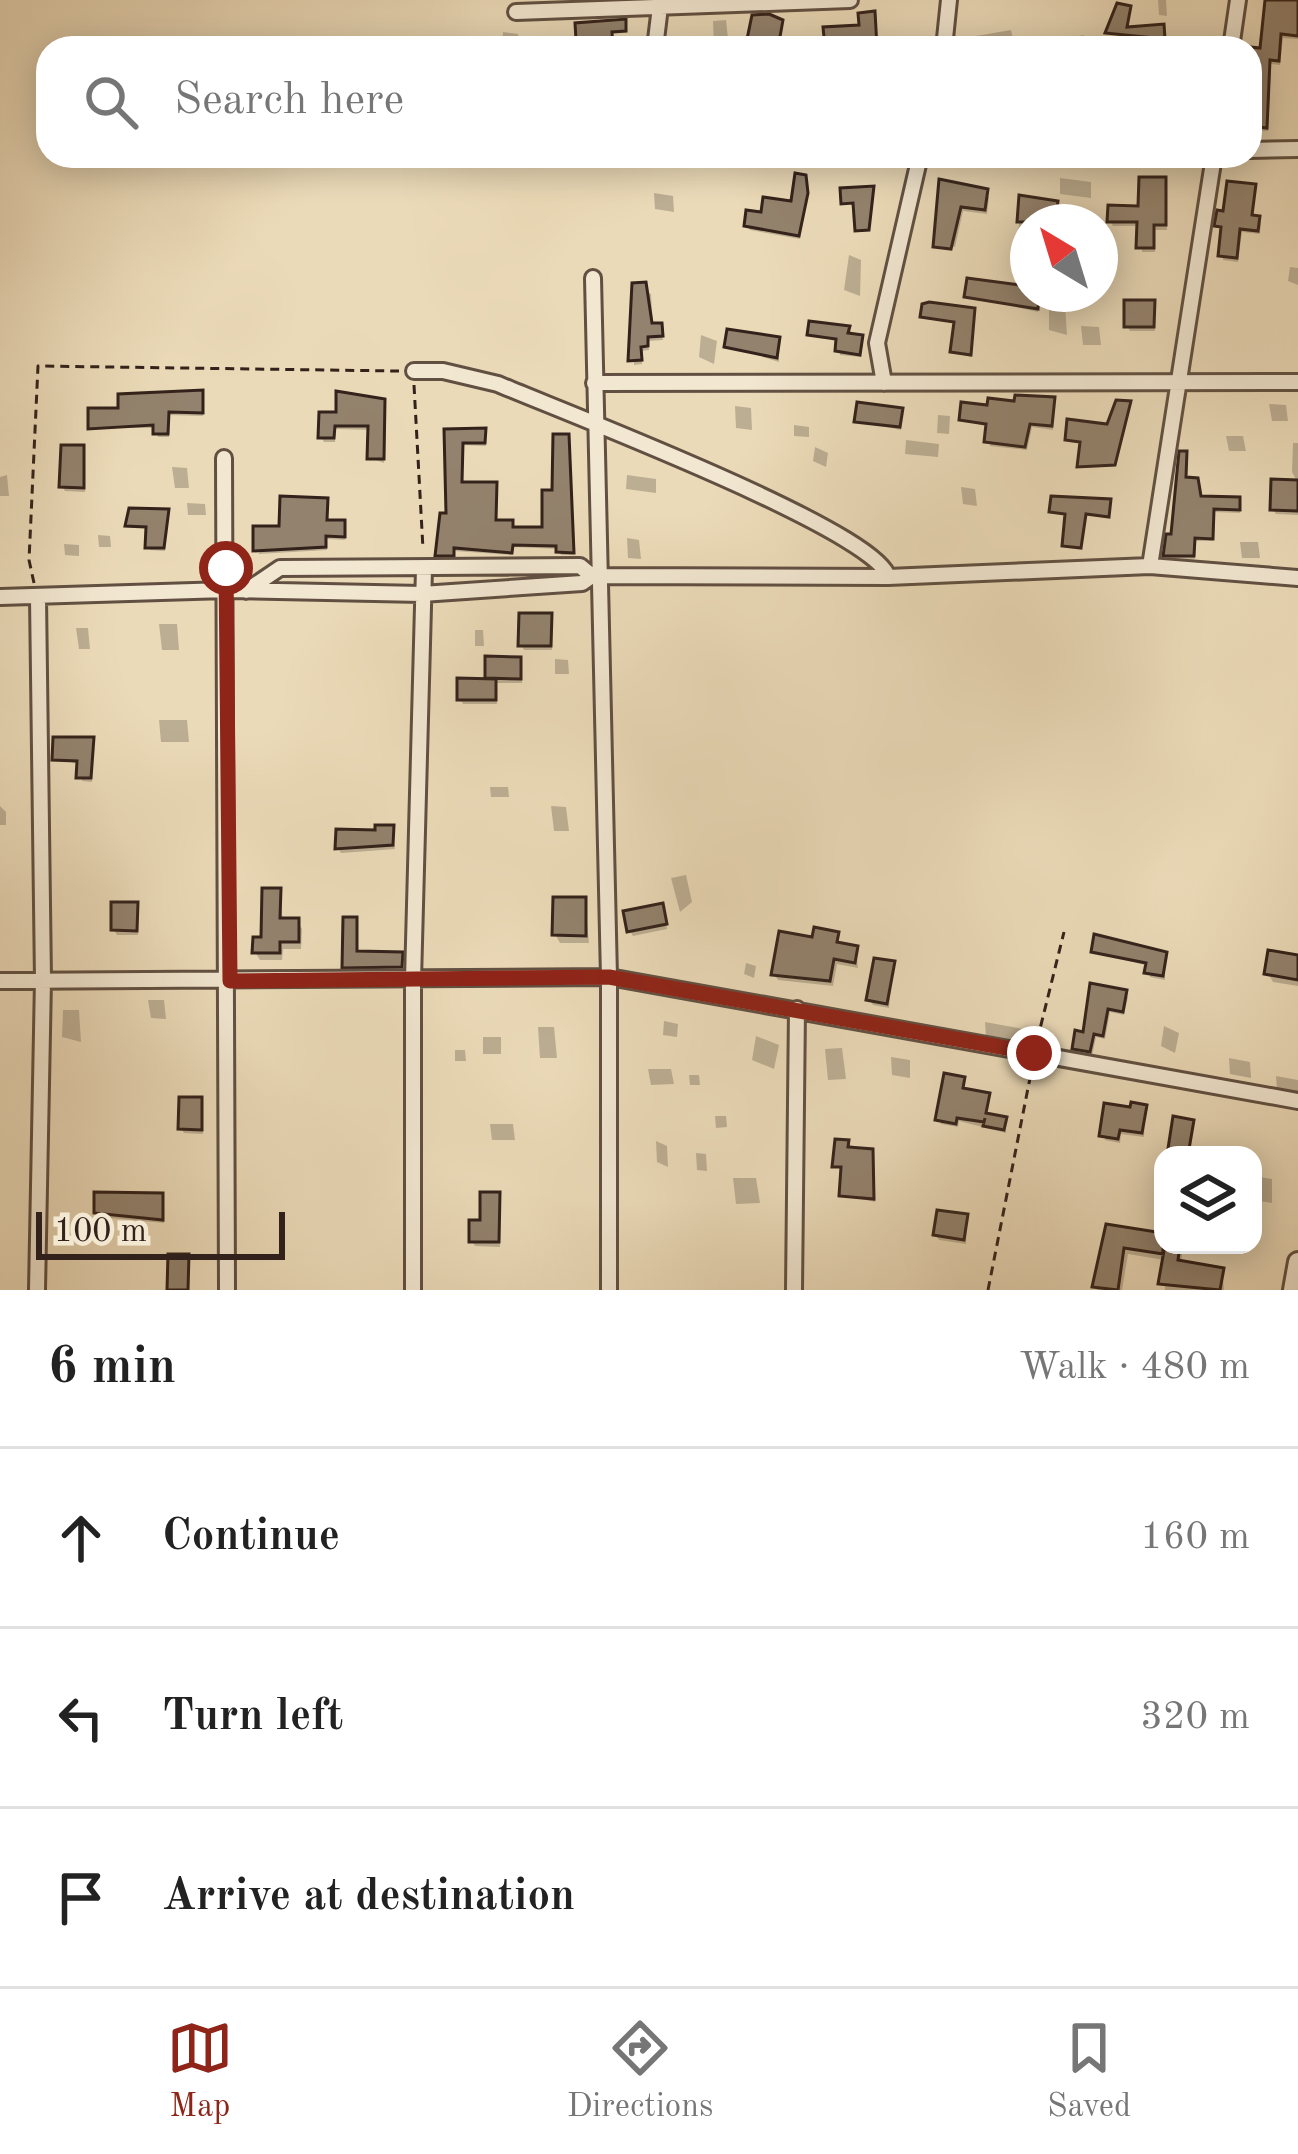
<!DOCTYPE html>
<meta charset="utf-8">
<style>
:root{--surface:#fff;--page:#f6f6f6;--text:#222;--muted:#767676;--line:#e0e0e0;--accent:#8f2418}
body{margin:0;font-family:"Old Standard TT",serif;background:var(--page);color:var(--text)}
.controls{position:absolute;right:36px;bottom:36px;display:grid;overflow:hidden;border-radius:24px;box-shadow:0 6px 30px #0003}
.controls button{width:108px;height:108px;display:grid;place-items:center;padding:0;border:0;border-bottom:3px solid var(--line);background:var(--surface);color:var(--text);font:60px sans-serif}
.compass{position:absolute;left:1010px;top:204px;width:108px;height:108px;border-radius:50%;background:var(--surface);box-shadow:0 6px 30px #0003;rotate:322deg}
.scale{position:absolute;left:36px;bottom:30px;width:249px;box-sizing:border-box;padding-left:12px;border:6px solid #33221b;border-top:0;font-size:33px;line-height:42px;white-space:nowrap;color:#33221b;-webkit-text-stroke:9px #f2e7d1;paint-order:stroke}
.stop{position:absolute;width:36px;height:36px;margin:-27px;border:9px solid #8f2418;border-radius:50%;background:#fff}
.stop.end{background:#8f2418;border-color:#fff;box-shadow:0 3px 12px #0008}
.list{margin:0;padding:0;list-style:none}
h2{display:flex;justify-content:space-between;align-items:center;height:156px;margin:0;padding:0 48px;font-size:51px}
h2 small{font-size:39px;font-weight:400;color:var(--muted)}
.list li{display:grid;grid-template-columns:78px 1fr auto;gap:36px;align-items:center;box-sizing:border-box;height:180px;padding:0 48px;border-top:3px solid var(--line)}
.list b{display:block;font-size:45px;white-space:nowrap}
.list em{font-size:39px;font-style:normal;color:var(--muted)}
.icon{flex:none;width:66px;height:66px;fill:none;stroke:currentColor;stroke-width:2;stroke-linecap:round;stroke-linejoin:round}
.map{position:relative;flex:none;width:1298px;height:1290px;overflow:hidden}
.search{position:absolute;background:var(--surface);box-shadow:0 6px 30px #0003;left:36px;right:36px;top:36px;height:132px;display:flex;align-items:center;gap:30px;box-sizing:border-box;padding:0 42px;border-radius:36px;color:var(--muted);font-size:45px}
.sheet{height:696px;background:var(--surface)}
nav{display:flex;justify-content:space-around;align-items:center;box-sizing:border-box;height:168px;border-top:3px solid var(--line);background:var(--surface);font-size:33px;color:var(--muted)}
nav a{display:grid;justify-items:center;gap:6px}
nav .on{color:var(--accent)}
.map>svg:first-child{display:block}
</style>
<div class="map">
<svg width="1298" height="1290" viewBox="0 0 1298 1290">
<rect width="100%" height="100%" fill="#ebdab8"/>
<filter id="stains"><feTurbulence type="fractalNoise" baseFrequency=".00167" numOctaves="4"/><feColorMatrix values="0 0 0 0 .2 0 0 0 0 .09 0 0 0 0 .02 0 0 0 .5 -.17"/></filter>
<radialGradient id="worn" r=".72"><stop offset=".6" stop-color="#630" stop-opacity="0"/><stop offset="1" stop-color="#630" stop-opacity=".3"/></radialGradient>
<!-- shadow -->
<path fill="#0003" d="M 1158,0 L 1166,0 L 1167,16 L 1159,15 Z
M 1268,0 L 1298,0 L 1298,39 L 1283,38 L 1280,65 L 1271,64 L 1268,131 L 1250,130 L 1250,50 L 1263,51 Z
M 726,20 L 729,48 L 714,48 L 713,21 Z
M 1163,28 L 1166,46 L 1132,48 L 1131,30 Z
M 1011,30 L 1015,48 L 976,48 L 976,36 Z
M 503,32 L 518,34 L 520,48 L 502,48 Z
M 1081,35 L 1095,38 L 1097,48 L 1078,48 Z
M 805,177 L 800,239 L 750,230 L 747,226 L 764,215 L 793,204 Z
M 1060,178 L 1091,182 L 1091,198 L 1060,194 Z
M 1164,180 L 1167,230 L 1155,230 L 1155,252 L 1142,252 L 1140,226 L 1113,226 L 1110,221 L 1141,209 Z
M 942,183 L 989,197 L 987,214 L 963,211 L 955,247 L 937,244 Z
M 1254,187 L 1253,218 L 1261,223 L 1260,234 L 1242,232 L 1238,262 L 1223,260 L 1220,213 L 1226,214 Z
M 654,193 L 673,196 L 674,212 L 655,209 Z
M 1022,199 L 1059,208 L 1057,222 L 1028,222 L 1028,248 L 1017,242 Z
M 849,255 L 861,260 L 860,296 L 844,290 Z
M 1290,267 L 1298,268 L 1298,285 L 1288,281 Z
M 635,287 L 651,294 L 653,326 L 660,326 L 663,340 L 648,341 L 649,350 L 641,351 L 642,364 L 634,365 Z
M 1028,289 L 1028,294 L 1036,294 L 1038,312 L 967,296 Z
M 1153,303 L 1155,331 L 1130,331 L 1127,326 Z
M 1049,305 L 1065,305 L 1067,335 L 1049,330 Z
M 973,310 L 971,357 L 953,352 L 956,324 L 923,316 Z
M 1081,326 L 1099,327 L 1101,345 L 1083,345 Z
M 848,329 L 863,342 L 861,357 L 840,355 L 839,342 L 810,334 Z
M 701,335 L 717,341 L 714,364 L 699,357 Z
M 778,339 L 779,362 L 728,346 Z
M 201,393 L 203,416 L 169,415 L 169,437 L 158,437 L 156,428 L 91,428 L 121,411 Z
M 1053,400 L 1053,430 L 1032,427 L 1027,450 L 990,446 L 989,427 L 962,420 L 989,408 L 990,401 Z
M 383,402 L 384,463 L 370,458 L 371,430 L 336,429 L 335,442 L 324,442 L 321,437 L 338,415 Z
M 1129,404 L 1116,466 L 1082,468 L 1083,443 L 1068,439 L 1109,428 Z
M 1269,404 L 1286,405 L 1288,421 L 1272,421 Z
M 735,406 L 751,408 L 752,430 L 736,428 Z
M 901,411 L 901,430 L 857,421 Z
M 938,415 L 950,416 L 949,434 L 937,433 Z
M 794,425 L 809,427 L 809,437 L 794,436 Z
M 484,431 L 486,446 L 463,445 L 463,485 L 495,485 L 497,523 L 511,523 L 513,530 L 544,530 L 567,437 L 574,555 L 561,555 L 559,549 L 513,547 L 513,555 L 454,551 L 454,559 L 440,559 L 449,516 L 447,432 Z
M 1226,436 L 1243,436 L 1246,451 L 1229,451 Z
M 906,440 L 939,444 L 938,457 L 905,454 Z
M 1293,443 L 1298,443 L 1298,483 L 1292,472 Z
M 815,447 L 828,453 L 826,467 L 813,461 Z
M 83,448 L 85,492 L 65,491 L 62,486 Z
M 1185,454 L 1187,480 L 1201,499 L 1238,500 L 1240,513 L 1214,512 L 1213,541 L 1195,541 L 1195,559 L 1168,558 Z
M 172,467 L 187,468 L 189,488 L 175,488 Z
M 7,475 L 9,496 L 0,496 L 0,477 Z
M 627,475 L 656,479 L 656,493 L 626,489 Z
M 1298,483 L 1298,515 L 1276,514 L 1273,509 Z
M 961,487 L 975,489 L 977,506 L 963,504 Z
M 326,501 L 328,523 L 343,523 L 345,540 L 327,539 L 327,550 L 258,554 L 282,529 Z
M 187,503 L 205,504 L 206,515 L 188,515 Z
M 167,512 L 165,551 L 150,550 L 149,529 L 128,525 Z
M 98,535 L 110,536 L 111,547 L 99,547 Z
M 627,538 L 639,540 L 641,559 L 628,558 Z
M 1240,542 L 1258,542 L 1260,558 L 1242,558 Z
M 64,544 L 79,545 L 79,556 L 65,555 Z
M 550,616 L 552,650 L 524,650 L 521,645 Z
M 159,624 L 177,624 L 179,650 L 162,650 Z
M 76,628 L 88,628 L 90,649 L 79,649 Z
M 475,630 L 483,630 L 484,646 L 475,646 Z
M 555,659 L 568,660 L 569,674 L 555,674 Z
M 520,660 L 522,683 L 495,683 L 497,704 L 463,704 L 460,699 Z
M 159,720 L 187,720 L 189,742 L 161,742 Z
M 93,740 L 92,782 L 82,781 L 80,764 L 55,759 Z
M 490,787 L 508,787 L 509,797 L 491,797 Z
M 0,806 L 6,812 L 6,825 L 0,825 Z
M 551,806 L 566,807 L 569,831 L 554,831 Z
M 392,828 L 395,849 L 341,853 L 338,848 L 339,832 Z
M 686,875 L 692,902 L 680,912 L 671,878 Z
M 279,891 L 283,921 L 297,921 L 302,929 L 301,949 L 283,949 L 282,960 L 260,960 L 255,952 Z
M 585,900 L 589,943 L 560,943 L 555,934 Z
M 136,905 L 138,935 L 117,935 L 114,930 Z
M 664,911 L 667,929 L 633,936 L 630,931 Z
M 356,920 L 358,954 L 401,955 L 403,971 L 348,972 Z
M 837,935 L 840,946 L 856,949 L 858,968 L 837,964 L 833,986 L 778,980 L 774,974 L 815,941 Z
M 1094,952 L 1165,955 L 1165,980 L 1150,977 L 1149,966 Z
M 1298,958 L 1298,986 L 1273,982 L 1268,973 Z
M 746,963 L 756,966 L 754,978 L 744,974 Z
M 893,964 L 889,1008 L 873,1005 L 870,1000 Z
M 1092,986 L 1128,997 L 1124,1015 L 1110,1012 L 1105,1039 L 1096,1037 L 1092,1056 L 1075,1048 L 1086,1035 Z
M 148,1000 L 164,1000 L 166,1019 L 151,1018 Z
M 63,1010 L 79,1010 L 81,1042 L 62,1037 Z
M 664,1021 L 678,1024 L 677,1037 L 663,1035 Z
M 985,1022 L 1029,1030 L 1030,1045 L 986,1037 Z
M 1164,1026 L 1179,1033 L 1175,1053 L 1161,1046 Z
M 538,1027 L 554,1027 L 557,1058 L 540,1058 Z
M 756,1036 L 779,1045 L 774,1069 L 752,1060 Z
M 483,1037 L 501,1037 L 501,1054 L 483,1054 Z
M 842,1048 L 846,1079 L 828,1080 L 825,1049 Z
M 455,1050 L 465,1050 L 466,1061 L 455,1061 Z
M 891,1057 L 910,1060 L 910,1078 L 892,1075 Z
M 1229,1058 L 1250,1062 L 1251,1078 L 1230,1074 Z
M 648,1069 L 671,1069 L 674,1084 L 651,1085 Z
M 689,1075 L 699,1075 L 700,1085 L 690,1085 Z
M 1276,1076 L 1298,1080 L 1298,1096 L 1277,1089 Z
M 963,1080 L 964,1091 L 988,1096 L 987,1116 L 1005,1120 L 1006,1133 L 959,1121 L 958,1127 L 941,1124 L 938,1119 Z
M 200,1100 L 203,1134 L 184,1133 L 181,1128 Z
M 1107,1106 L 1145,1108 L 1144,1137 L 1121,1134 L 1120,1143 L 1105,1140 Z
M 715,1116 L 726,1116 L 727,1127 L 716,1128 Z
M 490,1124 L 513,1124 L 515,1140 L 492,1140 Z
M 656,1141 L 667,1146 L 668,1167 L 657,1162 Z
M 847,1143 L 874,1157 L 875,1202 L 842,1195 L 844,1171 L 835,1166 Z
M 696,1153 L 706,1154 L 707,1171 L 697,1170 Z
M 1253,1176 L 1272,1179 L 1272,1203 L 1253,1200 Z
M 733,1178 L 756,1178 L 760,1203 L 736,1204 Z
M 498,1195 L 500,1247 L 475,1246 L 472,1241 Z
M 161,1196 L 164,1223 L 100,1217 L 97,1212 Z
M 967,1217 L 966,1244 L 939,1240 L 936,1235 Z
M 1108,1227 L 1163,1236 L 1163,1245 L 1183,1245 L 1181,1264 L 1222,1270 L 1224,1290 L 1165,1290 L 1165,1260 L 1128,1254 L 1122,1290 L 1097,1290 Z"/>
<!-- building -->
<path fill="#93826d" stroke="#33221b" stroke-width="3" d="M 1265,0 L 1298,0 L 1298,36 L 1281,34 L 1279,61 L 1270,60 L 1267,128 L 1250,126 L 1250,47 L 1260,48 Z
M 1117,3 L 1131,6 L 1127,27 L 1164,24 L 1165,39 L 1105,33 Z
M 875,11 L 877,48 L 825,48 L 823,27 L 859,25 L 858,13 Z
M 769,14 L 783,20 L 778,48 L 746,44 L 752,15 Z
M 626,19 L 626,31 L 612,32 L 613,48 L 589,48 L 589,39 L 576,40 L 575,23 Z
M 795,173 L 806,175 L 808,193 L 799,236 L 744,226 L 746,210 L 761,212 L 763,197 L 791,201 Z
M 1139,177 L 1166,177 L 1166,225 L 1154,225 L 1154,248 L 1136,248 L 1137,222 L 1107,222 L 1108,205 L 1138,206 Z
M 939,179 L 988,189 L 985,210 L 961,207 L 951,249 L 933,247 Z
M 1227,181 L 1256,184 L 1252,215 L 1260,216 L 1258,231 L 1240,229 L 1237,258 L 1218,256 L 1221,227 L 1214,226 L 1217,210 L 1223,211 Z
M 874,186 L 869,230 L 855,231 L 853,203 L 841,204 L 840,188 Z
M 1019,195 L 1058,201 L 1055,222 L 1017,222 Z
M 967,278 L 1028,286 L 1028,294 L 1039,294 L 1038,309 L 964,297 Z
M 646,282 L 652,323 L 662,323 L 663,336 L 648,337 L 648,346 L 641,347 L 642,360 L 628,361 L 632,283 Z
M 1124,300 L 1155,300 L 1154,327 L 1124,327 Z
M 929,302 L 975,308 L 971,355 L 950,352 L 954,322 L 920,317 L 922,304 Z
M 809,321 L 850,326 L 848,333 L 863,335 L 860,355 L 835,351 L 836,339 L 807,335 Z
M 727,329 L 780,337 L 777,358 L 724,347 Z
M 203,390 L 203,413 L 169,412 L 168,434 L 153,434 L 153,425 L 88,429 L 88,408 L 118,408 L 118,394 Z
M 336,391 L 385,399 L 384,459 L 367,459 L 368,426 L 335,426 L 334,438 L 318,438 L 319,412 L 336,412 Z
M 1015,395 L 1055,397 L 1052,426 L 1030,424 L 1025,447 L 984,442 L 986,424 L 959,420 L 961,402 L 987,405 L 988,398 L 1014,401 Z
M 1116,400 L 1131,401 L 1115,465 L 1077,467 L 1080,442 L 1065,440 L 1067,419 L 1107,424 Z
M 857,402 L 903,408 L 900,427 L 854,422 Z
M 486,428 L 485,443 L 463,443 L 462,482 L 497,482 L 496,520 L 513,520 L 513,527 L 542,527 L 542,490 L 552,490 L 553,434 L 569,434 L 574,553 L 556,552 L 556,546 L 513,545 L 512,553 L 454,548 L 454,556 L 435,556 L 440,513 L 446,513 L 444,429 Z
M 61,445 L 84,445 L 84,488 L 59,487 Z
M 1179,451 L 1187,451 L 1186,477 L 1198,478 L 1201,496 L 1240,497 L 1240,510 L 1214,509 L 1213,539 L 1195,538 L 1194,556 L 1163,556 L 1166,534 L 1171,534 Z
M 1271,479 L 1298,480 L 1298,511 L 1270,510 Z
M 280,496 L 328,498 L 327,520 L 345,520 L 345,537 L 326,536 L 326,547 L 253,551 L 253,526 L 279,526 Z
M 1051,496 L 1111,499 L 1109,517 L 1086,514 L 1081,548 L 1062,546 L 1065,514 L 1049,512 Z
M 129,508 L 169,509 L 164,548 L 145,548 L 146,527 L 125,526 Z
M 519,613 L 552,613 L 551,646 L 518,646 Z
M 485,656 L 521,657 L 521,679 L 485,678 Z
M 457,678 L 496,679 L 496,700 L 457,700 Z
M 53,737 L 94,737 L 91,778 L 76,778 L 77,761 L 52,760 Z
M 375,825 L 394,825 L 393,845 L 335,849 L 336,829 L 375,830 Z
M 262,888 L 281,888 L 280,918 L 299,918 L 299,942 L 280,942 L 280,953 L 252,953 L 253,937 L 261,937 Z
M 553,897 L 586,897 L 586,936 L 552,935 Z
M 111,902 L 138,902 L 137,931 L 111,930 Z
M 663,903 L 667,924 L 627,932 L 623,911 Z
M 343,917 L 357,917 L 357,951 L 403,952 L 402,967 L 342,968 Z
M 814,927 L 839,932 L 837,942 L 858,946 L 855,963 L 834,959 L 830,981 L 771,975 L 779,931 L 812,937 Z
M 1094,934 L 1167,952 L 1163,976 L 1144,973 L 1146,963 L 1091,952 Z
M 1268,950 L 1298,955 L 1298,980 L 1264,974 Z
M 874,958 L 895,961 L 887,1004 L 866,1000 Z
M 1090,983 L 1127,990 L 1123,1012 L 1108,1009 L 1103,1036 L 1094,1034 L 1090,1052 L 1072,1049 L 1075,1030 L 1083,1032 Z
M 944,1073 L 965,1077 L 963,1088 L 990,1093 L 986,1113 L 1007,1117 L 1004,1130 L 983,1126 L 985,1118 L 984,1122 L 957,1118 L 956,1124 L 935,1120 Z
M 179,1097 L 202,1097 L 202,1130 L 178,1129 Z
M 1131,1102 L 1147,1105 L 1142,1133 L 1120,1130 L 1118,1139 L 1099,1136 L 1104,1103 L 1130,1107 Z
M 1173,1116 L 1194,1120 L 1188,1155 L 1167,1155 Z
M 835,1139 L 849,1140 L 848,1147 L 873,1149 L 874,1199 L 839,1196 L 841,1167 L 832,1167 Z
M 94,1192 L 163,1193 L 163,1220 L 94,1213 Z
M 480,1192 L 500,1192 L 499,1242 L 469,1242 L 469,1220 L 480,1220 Z
M 937,1210 L 968,1214 L 964,1240 L 933,1235 Z
M 1106,1224 L 1163,1233 L 1163,1254 L 1124,1248 L 1118,1290 L 1092,1287 Z
M 1165,1245 L 1180,1245 L 1178,1260 L 1224,1268 L 1220,1290 L 1158,1284 Z
M 168,1254 L 189,1254 L 188,1290 L 167,1290 Z"/>
<g fill="none" stroke-linecap="round" stroke-linejoin="round">
<defs>
<path id="minor" d="M 516,12 L 850,0
M 655,48 L 660,7
M 944,48 L 949,0
M 1231,48 L 1238,0
M 1250,150 L 1298,149
M 668,156 L 684,156
M 593,278 L 609,977 L 609,1290
M 414,371 L 443,371 L 498,384 C 556,409 878,531 888,577
M 594,383 L 1298,382
M 884,383 L 877,343 L 920,156
M 224,458 L 227,1290
M 1150,566 L 1214,156
M 246,591 L 280,568 L 580,566 L 592,576 L 888,577 L 1150,566 L 1298,578
M 0,597 L 226,590 L 422,594 L 582,583 L 592,576
M 0,981 L 609,977 L 1298,1101
M 37,1290 L 43,980 L 38,598
M 413,1290 L 413,980 L 424,569
M 794,1290 L 797,1009"/>
<path id="tertiary" d="M 1293,1290 L 1298,1262"/>
</defs>
<!-- minor casing -->
<use href="#minor" stroke="#615042" stroke-width="20"/>
<!-- tertiary casing -->
<use href="#tertiary" stroke="#615042" stroke-width="24"/>
<!-- path -->
<path stroke="#33221b" stroke-width="3" stroke-dasharray="9 6" stroke-linecap="butt" d="M 414,385 L 423,549
M 34,583 L 29,560 L 38,366 L 399,371
M 1037,1041 L 1064,932
M 988,1290 L 1032,1068"/>
<!-- minor -->
<use href="#minor" stroke="#f2e7d1" stroke-width="14"/>
<!-- tertiary -->
<use href="#tertiary" stroke="#f2e7d1" stroke-width="18"/>
</g>
<g fill="none" stroke-linecap="round" stroke-linejoin="round">
<!-- route -->
<path stroke="#8f2418" stroke-width="15" d="M 226,568 L 230,981 L 609,977 L 1034,1053"/>
</g>
<rect width="100%" height="100%" filter="url(#stains)"/>
<rect width="100%" height="100%" fill="url(#worn)"/>
</svg>
<div class="controls">
<button><svg class="icon" aria-label="layers" viewBox="0 0 24 24"><path d="M12 4l9 5-9 5-9-5zM3 14l9 5 9-5"/></svg></button>
</div>
<svg class="compass" viewBox="-18 -18 36 36"><path d="M0-13l5 13h-10z" fill="#e53935"/><path d="M0 13l5-13h-10z" fill="#767676"/></svg>
<div class="scale">100 m</div>
<div class="stop" style="left:226px;top:568px"></div>
<div class="stop end" style="left:1034px;top:1053px"></div>
<div class="search"><svg class="icon" aria-label="search" viewBox="0 0 24 24"><circle cx="10" cy="10" r="6"/><path d="M15 15l6 6"/></svg>Search here</div>
</div>
<section class="sheet">
<h2>6 min<small>Walk · 480 m</small></h2>
<ul class="list">
<li><svg class="icon" aria-label="ahead" viewBox="0 0 24 24"><path d="M12 20V5M6 11l6-6 6 6"/></svg><div><b>Continue</b></div><em>160 m</em></li>
<li><svg class="icon" aria-label="left" viewBox="0 0 24 24"><path d="M17 20v-9H6M10 6l-5 5 5 5"/></svg><div><b>Turn left</b></div><em>320 m</em></li>
<li><svg class="icon" aria-label="arrive" viewBox="0 0 24 24"><path d="M6 21V4h12l-3 4 3 4H6"/></svg><div><b>Arrive at destination</b></div></li>
</ul>
</section>
<nav>
<a class="on"><svg class="icon" aria-label="map" viewBox="0 0 24 24"><path d="M3 6l6-2 6 2 6-2v14l-6 2-6-2-6 2zM9 4v14M15 6v14"/></svg>Map</a>
<a><svg class="icon" aria-label="directions" viewBox="0 0 24 24"><path d="M12 3l9 9-9 9-9-9zM9 14v-3h6M13 9l2 2-2 2"/></svg>Directions</a>
<a><svg class="icon" aria-label="saved" viewBox="0 0 24 24"><path d="M7 4h10v16l-5-4-5 4z"/></svg>Saved</a>
</nav>
